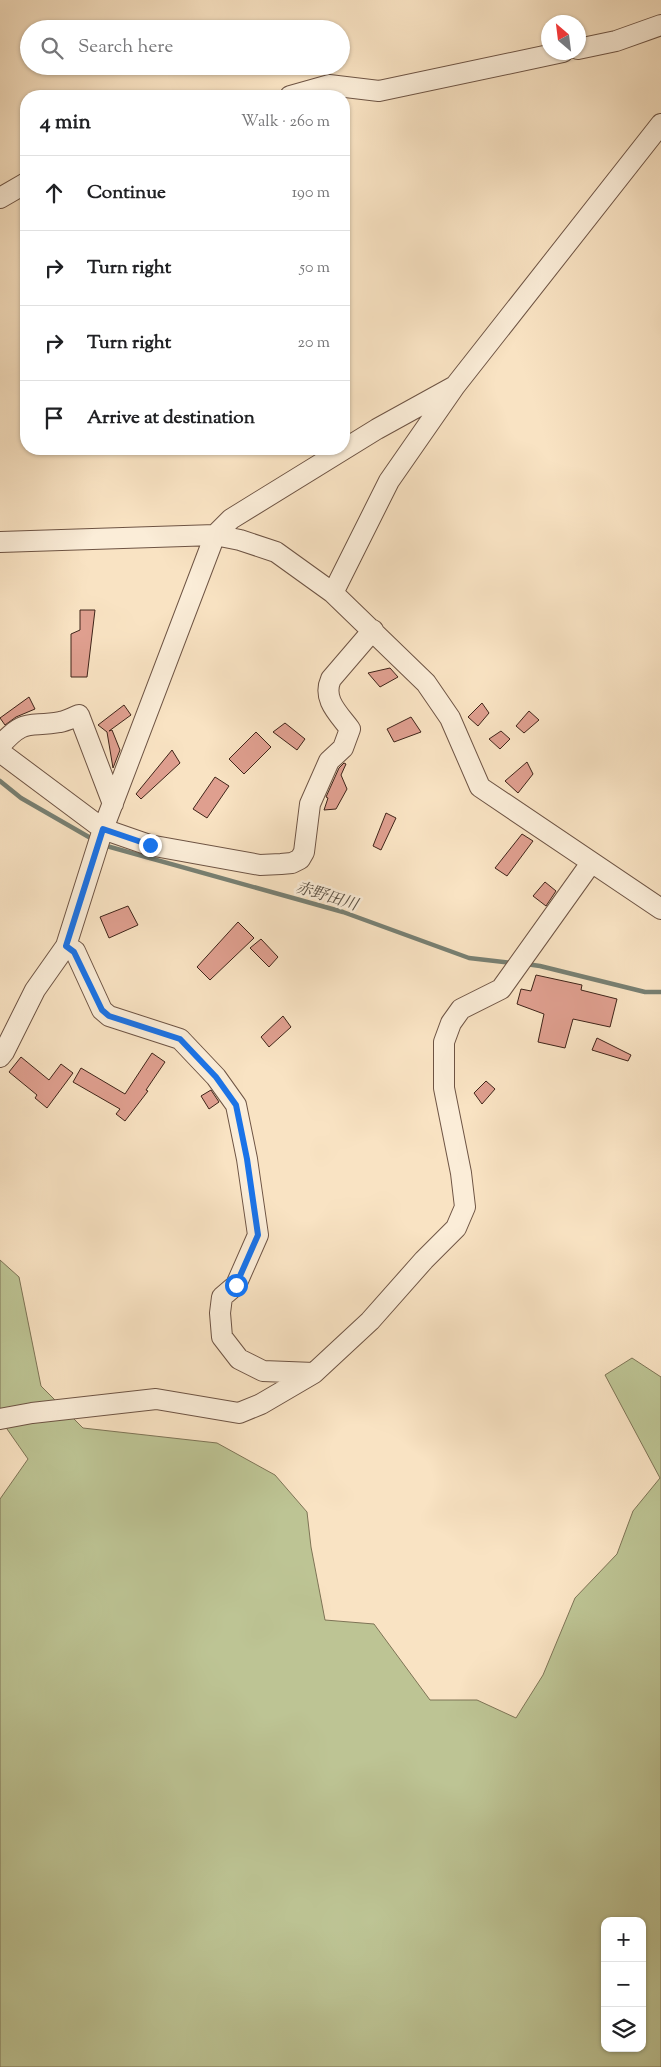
<!DOCTYPE html>
<meta charset="utf-8">
<style>
:root{--surface:#fff;--page:#f2f2f2;--text:#202124;--muted:#757577;--line:#e0e0e0}
body{margin:0;font-family:"Sorts Mill Goudy","Noto Serif JP",serif;background:var(--page);color:var(--text)}
.controls{position:absolute;right:15px;bottom:15px;display:grid;overflow:hidden;border-radius:10px;box-shadow:0 1px 4px #0004}
.controls button{width:45px;height:45px;display:grid;place-items:center;padding:0;border:0;border-bottom:1px solid var(--line);background:var(--surface);color:var(--text);font:25px sans-serif}
.compass{position:absolute;left:541px;top:15px;width:45px;height:45px;border-radius:50%;background:var(--surface);box-shadow:0 1px 4px #0004;rotate:332deg}
.stop{position:absolute;width:15px;height:15px;margin:-11px;border:4px solid #1a73e8;border-radius:50%;background:#fff}
.stop.end{background:#1a73e8;border-color:#fff;box-shadow:0 1px 5px #0008}
.list{margin:0;padding:0;list-style:none}
h2{display:flex;justify-content:space-between;align-items:center;height:65px;margin:0;padding:0 20px;font-size:21px}
h2 small{font-size:16px;font-weight:400;color:var(--muted)}
.list li{display:grid;grid-template-columns:32px 1fr auto;gap:15px;align-items:center;box-sizing:border-box;height:75px;padding:0 20px;border-top:1px solid var(--line)}
.list b{display:block;font-size:19px;white-space:nowrap}
.list em{font-size:16px;font-style:normal;color:var(--muted)}
.icon{flex:none;width:28px;height:28px;fill:none;stroke:currentColor;stroke-width:2;stroke-linecap:round;stroke-linejoin:round}
.map{position:relative;flex:none;width:661px;height:2067px;overflow:hidden}
.search{position:absolute;background:var(--surface);box-shadow:0 1px 4px #0004;left:20px;top:20px;width:330px;height:55px;display:flex;align-items:center;gap:12px;box-sizing:border-box;padding:0 18px;border-radius:28px;color:var(--muted);font-size:19px}
.panel{position:absolute;background:var(--surface);box-shadow:0 1px 4px #0004;left:20px;top:90px;width:330px;height:365px;border-radius:20px}
.map>svg:first-child{display:block}
</style>
<div class="map">
<svg width="661" height="2067" viewBox="0 0 661 2067">
<rect width="100%" height="100%" fill="#f9e3c3"/>
<filter id="stains"><feTurbulence type="fractalNoise" baseFrequency=".004" numOctaves="4"/><feColorMatrix values="0 0 0 0 .2 0 0 0 0 .09 0 0 0 0 .02 0 0 0 .5 -.17"/></filter>
<radialGradient id="worn" r=".72"><stop offset=".6" stop-color="#630" stop-opacity="0"/><stop offset="1" stop-color="#630" stop-opacity=".3"/></radialGradient>
<!-- green -->
<path fill="#bdc494" stroke="#7e7456" fill-rule="evenodd" d="M 0,1260 L 19,1277 L 41,1386 L 83,1428 L 217,1443 L 275,1475 L 307,1512 L 311,1547 L 325,1620 L 374,1624 L 430,1700 L 477,1700 L 516,1718 L 543,1675 L 575,1598 L 617,1554 L 633,1511 L 660,1478 L 605,1375 L 632,1358 L 661,1377 L 661,2067 L 0,2067 L 0,1499 L 28,1459 L 0,1419 ZM 605,1921 L 642,1921 L 642,2048 L 605,2048 Z"/>
<g fill="none" stroke-linecap="round" stroke-linejoin="round">
<!-- stream -->
<path stroke="#788073" stroke-width="4.5" d="M 0,781 L 21,798 L 94,840
M 103,845 L 343,912 L 469,958 L 513,963
M 526,964 L 540,966 L 645,992 L 661,992"/>
</g>
<!-- building -->
<path fill="#df9f8f" stroke="#3f2419" d="M 80,610 L 95,610 L 87,677 L 71,677 L 71,634 L 80,630 Z
M 390,668 L 398,677 L 380,687 L 368,673 Z
M 29,697 L 35,709 L 16,717 L 5,725 L 0,718 Z
M 482,703 L 489,713 L 478,726 L 468,717 Z
M 124,705 L 131,715 L 109,731 L 112,730 L 120,750 L 113,768 L 107,732 L 98,725 Z
M 529,711 L 539,720 L 524,733 L 516,726 Z
M 411,717 L 421,732 L 394,742 L 387,729 Z
M 285,723 L 305,739 L 297,750 L 273,732 Z
M 501,731 L 510,739 L 500,749 L 489,739 Z
M 256,732 L 271,747 L 244,774 L 229,759 Z
M 172,750 L 180,763 L 141,799 L 136,794 Z
M 527,762 L 533,774 L 518,793 L 505,781 Z
M 344,763 L 346,764 L 341,775 L 347,789 L 336,809 L 324,810 L 328,798 L 326,797 L 339,768 Z
M 215,777 L 229,786 L 207,818 L 193,809 Z
M 386,813 L 396,818 L 381,850 L 373,846 Z
M 522,834 L 533,841 L 507,876 L 495,868 Z
M 545,882 L 556,891 L 546,906 L 533,896 Z
M 128,906 L 138,925 L 109,938 L 100,917 Z
M 238,922 L 254,938 L 210,980 L 197,967 Z
M 261,939 L 278,957 L 269,967 L 250,948 Z
M 536,975 L 582,985 L 581,990 L 617,999 L 610,1027 L 573,1019 L 565,1048 L 538,1042 L 544,1014 L 517,1004 L 521,989 L 531,991 Z
M 283,1016 L 291,1027 L 269,1047 L 261,1037 Z
M 597,1038 L 631,1055 L 628,1061 L 592,1050 Z
M 152,1053 L 165,1062 L 146,1090 L 148,1091 L 125,1121 L 116,1114 L 120,1109 L 73,1082 L 81,1068 L 125,1094 Z
M 21,1057 L 49,1080 L 61,1064 L 73,1073 L 47,1108 L 35,1098 L 37,1095 L 9,1072 Z
M 486,1081 L 495,1089 L 482,1104 L 474,1093 Z
M 211,1090 L 219,1102 L 209,1109 L 201,1096 Z"/>
<g fill="none" stroke-linecap="round" stroke-linejoin="round">
<defs>
<path id="minor" d="M 578,49 L 616,41 L 661,25
M 290,96 L 329,85 L 379,91 L 563,52
M 0,198 L 26,183
M 0,542 L 215,535 L 240,540 L 276,552 L 333,593 L 426,683 L 450,718 L 480,787 L 661,909
M 333,593 L 389,481 L 455,386 L 661,124
M 0,746 C 25,717 29,728 60,722 C 67,721 73,717 79,715 L 113,804
M 0,752 L 103,829 L 149,845 L 260,865 L 281,864 L 292,863 L 300,859 L 304,852 L 310,804 L 329,761 L 343,748 L 350,729 C 338,713 322,699 331,679 L 373,630
M 66,946 L 75,951 L 102,1010 L 109,1016 L 180,1039 L 216,1077 L 236,1105 L 247,1159 L 258,1235 L 236,1285 L 222,1297 L 220,1313 L 222,1337 L 239,1359 L 263,1371 L 314,1373
M 0,1057 L 4,1052 L 35,990 L 66,946 L 103,829 L 215,535 L 231,519 L 377,429 L 455,386
M 0,1419 L 32,1413 L 156,1399 L 239,1413 L 261,1404 L 314,1373 L 370,1321 L 424,1260 L 456,1228 L 465,1207 L 461,1173 L 444,1088 L 444,1042 L 451,1023 L 461,1009 L 501,989 L 591,863"/>
</defs>
<!-- minor casing -->
<use href="#minor" stroke="#6e5444" stroke-width="22"/>
<!-- minor -->
<use href="#minor" stroke="#fbedd8" stroke-width="20"/>
</g>
<g fill="none" stroke-linecap="round" stroke-linejoin="round">
<!-- route -->
<path stroke="#1a73e8" stroke-width="6" d="M 150,845 L 103,829 L 66,946 L 74,952 L 102,1010 L 109,1016 L 180,1039 L 216,1077 L 236,1105 L 247,1159 L 258,1235 L 236,1285"/>
</g>
<g text-anchor="middle" stroke-width="5" stroke-linejoin="round" paint-order="stroke">
<!-- water labels -->
<g font-size="16" font-style="italic" fill="#5c5246" stroke="#fbedd8">
<text transform="translate(327 895) rotate(17)" y="6">赤野田川</text>
</g>
</g>
<rect width="100%" height="100%" filter="url(#stains)"/>
<rect width="100%" height="100%" fill="url(#worn)"/>
</svg>
<div class="controls">
<button>+</button>
<button>−</button>
<button><svg class="icon" aria-label="layers" viewBox="0 0 24 24"><path d="M12 4l9 5-9 5-9-5zM3 14l9 5 9-5"/></svg></button>
</div>
<svg class="compass" viewBox="-18 -18 36 36"><path d="M0-13l5 13h-10z" fill="#e53935"/><path d="M0 13l5-13h-10z" fill="#757577"/></svg>
<div class="stop" style="left:236px;top:1285px"></div>
<div class="stop end" style="left:150px;top:845px"></div>
<div class="search"><svg class="icon" aria-label="search" viewBox="0 0 24 24"><circle cx="10" cy="10" r="6"/><path d="M15 15l6 6"/></svg>Search here</div>
<section class="panel">
<h2>4 min<small>Walk · 260 m</small></h2>
<ul class="list">
<li><svg class="icon" aria-label="ahead" viewBox="0 0 24 24"><path d="M12 20V5M6 11l6-6 6 6"/></svg><div><b>Continue</b></div><em>190 m</em></li>
<li><svg class="icon" aria-label="right" viewBox="0 0 24 24"><path d="M7 20v-9h11M14 6l5 5-5 5"/></svg><div><b>Turn right</b></div><em>50 m</em></li>
<li><svg class="icon" aria-label="right" viewBox="0 0 24 24"><path d="M7 20v-9h11M14 6l5 5-5 5"/></svg><div><b>Turn right</b></div><em>20 m</em></li>
<li><svg class="icon" aria-label="arrive" viewBox="0 0 24 24"><path d="M6 21V4h12l-3 4 3 4H6"/></svg><div><b>Arrive at destination</b></div></li>
</ul>
</section>
</div>
